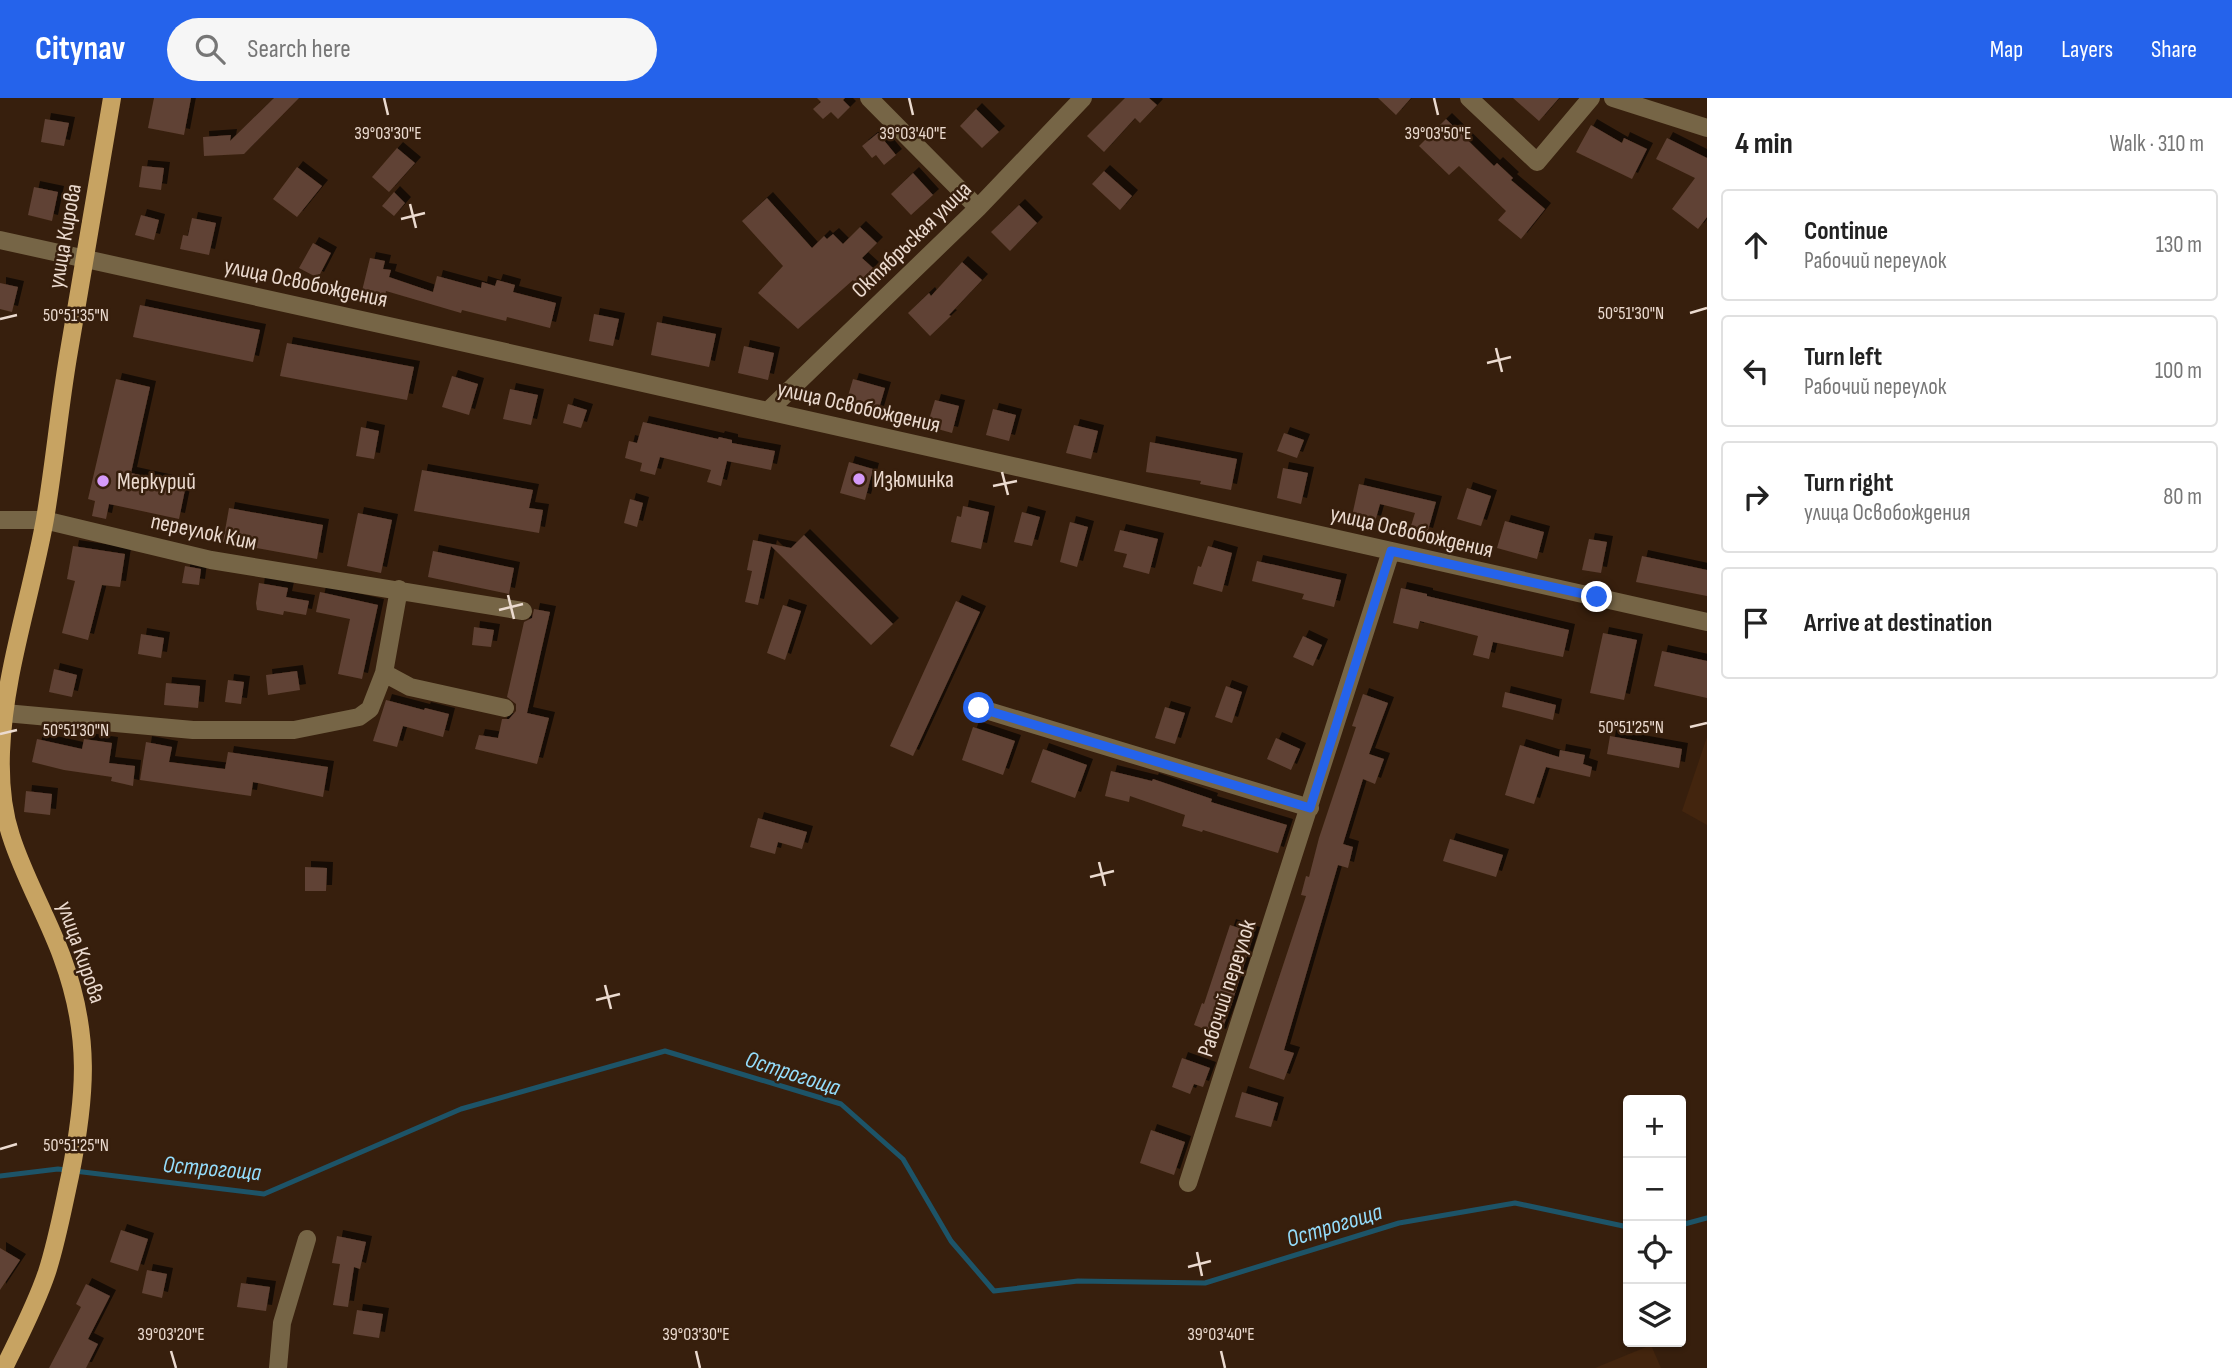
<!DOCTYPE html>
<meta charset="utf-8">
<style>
:root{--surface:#fff;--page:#f6f6f6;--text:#222;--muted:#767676;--line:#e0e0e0;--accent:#2563eb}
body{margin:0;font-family:"Sofia Sans Condensed",sans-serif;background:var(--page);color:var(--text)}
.controls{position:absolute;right:21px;bottom:21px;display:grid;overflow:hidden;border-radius:7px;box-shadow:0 2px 5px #0004}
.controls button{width:63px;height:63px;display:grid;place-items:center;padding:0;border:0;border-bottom:2px solid var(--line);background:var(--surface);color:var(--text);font:35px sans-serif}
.stop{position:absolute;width:21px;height:21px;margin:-16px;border:5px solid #2563eb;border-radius:50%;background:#fff}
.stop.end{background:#2563eb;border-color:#fff;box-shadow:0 2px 7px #0008}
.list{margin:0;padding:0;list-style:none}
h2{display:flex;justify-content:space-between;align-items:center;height:91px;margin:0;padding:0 28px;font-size:30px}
h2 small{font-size:23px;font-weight:400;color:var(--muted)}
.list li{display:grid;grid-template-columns:46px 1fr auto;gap:21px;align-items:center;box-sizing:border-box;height:112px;margin:0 14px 14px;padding:0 14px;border:2px solid var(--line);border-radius:7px}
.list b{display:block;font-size:26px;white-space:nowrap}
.list p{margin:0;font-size:23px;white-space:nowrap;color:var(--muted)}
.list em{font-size:23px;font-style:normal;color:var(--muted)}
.icon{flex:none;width:38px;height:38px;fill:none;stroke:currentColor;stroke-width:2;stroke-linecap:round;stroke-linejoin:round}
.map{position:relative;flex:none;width:1707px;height:1270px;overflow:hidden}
header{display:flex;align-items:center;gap:42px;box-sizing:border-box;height:98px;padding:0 35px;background:var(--accent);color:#fff}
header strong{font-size:33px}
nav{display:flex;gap:38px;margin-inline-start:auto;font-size:24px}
.search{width:490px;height:63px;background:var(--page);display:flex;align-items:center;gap:18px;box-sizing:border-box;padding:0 24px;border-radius:38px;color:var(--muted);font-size:26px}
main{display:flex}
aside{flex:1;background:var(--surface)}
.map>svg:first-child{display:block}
</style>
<header>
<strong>Citynav</strong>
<div class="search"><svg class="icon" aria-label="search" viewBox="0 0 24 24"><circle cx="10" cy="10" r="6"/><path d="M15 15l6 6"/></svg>Search here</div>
<nav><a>Map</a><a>Layers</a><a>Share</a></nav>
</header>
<main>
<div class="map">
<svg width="1707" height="1270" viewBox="0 0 1707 1270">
<defs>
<filter id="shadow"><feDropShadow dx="6" dy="-6" stdDeviation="0" flood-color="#0009"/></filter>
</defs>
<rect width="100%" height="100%" fill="#371f0d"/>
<!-- built -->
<path fill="#43250e" d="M 1707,639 L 1707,727 L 1682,713 Z
M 1651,1247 L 1661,1270 L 1595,1270 Z"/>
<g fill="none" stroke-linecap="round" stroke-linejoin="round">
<!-- stream -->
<path stroke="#1d5468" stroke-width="5" d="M 0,1078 L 58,1071 L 264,1096 L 461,1011 L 665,953 L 841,1006 L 903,1061 L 951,1143 L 994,1193 L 1078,1183 L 1205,1185 L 1399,1125 L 1515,1105 L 1628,1129
M 1681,1127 L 1707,1120"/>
</g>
<!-- building -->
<path fill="#604234" filter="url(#shadow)" d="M 154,0 L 191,0 L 184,37 L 148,30 Z
M 274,0 L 299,0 L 244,56 L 204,58 L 203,39 L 231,37 L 230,43 Z
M 817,0 L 845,0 L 843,2 L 850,9 L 838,21 L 831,14 L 823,21 L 813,11 L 821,4 Z
M 1125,0 L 1149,0 L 1157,7 L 1140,25 L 1135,20 L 1104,54 L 1087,38 Z
M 1378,0 L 1411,0 L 1396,17 Z
M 1513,0 L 1559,0 L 1539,23 Z
M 976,11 L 999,34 L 982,50 L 960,28 Z
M 45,21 L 69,25 L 64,48 L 41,44 Z
M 1446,21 L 1494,68 L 1497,65 L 1513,80 L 1511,82 L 1545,111 L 1521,141 L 1498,122 L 1506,113 L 1459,68 L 1449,77 L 1419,48 Z
M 1591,27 L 1622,45 L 1624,40 L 1647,51 L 1632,81 L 1576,54 Z
M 878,35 L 896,57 L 884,67 L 876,57 L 872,60 L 862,48 Z
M 1667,40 L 1707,60 L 1707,119 L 1698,131 L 1672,111 L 1695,80 L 1656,61 Z
M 397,50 L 415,65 L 389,94 L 372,79 Z
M 142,68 L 164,70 L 161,92 L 139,89 Z
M 297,69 L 322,88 L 297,119 L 273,101 Z
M 1104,73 L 1132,98 L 1120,112 L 1092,86 Z
M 913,75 L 933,97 L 911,117 L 891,96 Z
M 34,89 L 58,94 L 52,123 L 28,117 Z
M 394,94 L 405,105 L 394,118 L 382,108 Z
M 767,100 L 812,150 L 824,138 L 827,141 L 833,136 L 843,146 L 860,129 L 877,145 L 862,160 L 873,170 L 857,187 L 853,182 L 798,231 L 758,195 L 783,168 L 742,123 Z
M 1019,107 L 1037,125 L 1010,153 L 991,134 Z
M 141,117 L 159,122 L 154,142 L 135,137 Z
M 192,120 L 216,125 L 209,157 L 180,151 L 183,137 L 188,138 Z
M 313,145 L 331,155 L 318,180 L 299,170 Z
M 370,160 L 385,163 L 383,171 L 391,172 L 389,179 L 433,194 L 437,178 L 481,190 L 482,184 L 495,188 L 497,182 L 515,187 L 513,194 L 556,205 L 550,230 L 507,219 L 506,223 L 462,212 L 461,215 L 386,193 L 385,198 L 362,193 Z
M 962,164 L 982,182 L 949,217 L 951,218 L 930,238 L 908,215 L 929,195 L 931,198 Z
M 0,185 L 18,189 L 12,214 L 0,211 Z
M 140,207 L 260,232 L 253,264 L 133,239 Z
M 594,216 L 619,221 L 613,248 L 589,243 Z
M 657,224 L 716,236 L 709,269 L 651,257 Z
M 287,245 L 414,269 L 407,302 L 280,278 Z
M 744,248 L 774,255 L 768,282 L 738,275 Z
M 452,278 L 478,286 L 469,317 L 442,309 Z
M 116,281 L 150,289 L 131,375 L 186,387 L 179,421 L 109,406 L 106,421 L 92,418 L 95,403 L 88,401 Z
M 853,281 L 885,290 L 878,314 L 846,305 Z
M 510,291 L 538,297 L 531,327 L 503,321 Z
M 935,302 L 959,308 L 952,335 L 927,328 Z
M 568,306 L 587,312 L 581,330 L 563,325 Z
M 993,311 L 1016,317 L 1009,343 L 986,337 Z
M 643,324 L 718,341 L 719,339 L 732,342 L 732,345 L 775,353 L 771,372 L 727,363 L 721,388 L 707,384 L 711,372 L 660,359 L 655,377 L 640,373 L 642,365 L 625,360 L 629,343 L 637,345 Z
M 1074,327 L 1098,333 L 1091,361 L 1066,355 Z
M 361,329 L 379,333 L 374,361 L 356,358 Z
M 1284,335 L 1304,342 L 1297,360 L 1277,353 Z
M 1150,344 L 1237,361 L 1231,392 L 1200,386 L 1201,383 L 1146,374 Z
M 849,364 L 873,371 L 865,402 L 840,395 Z
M 1283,370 L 1308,375 L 1301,406 L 1277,400 Z
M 422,372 L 533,392 L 529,410 L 543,412 L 539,435 L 414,413 Z
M 1359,386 L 1436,404 L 1427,436 L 1410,431 L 1415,415 L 1380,406 L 1375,424 L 1352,418 Z
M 1467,390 L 1491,398 L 1481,428 L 1457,421 Z
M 630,401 L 643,405 L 637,429 L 624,425 Z
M 963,408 L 989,414 L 981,451 L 951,444 L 957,418 L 961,419 Z
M 229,410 L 323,427 L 317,461 L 223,444 Z
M 1022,414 L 1040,419 L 1032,448 L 1014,444 Z
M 358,415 L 392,422 L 381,475 L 347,468 Z
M 1505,423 L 1544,434 L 1537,461 L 1497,450 Z
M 1070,424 L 1088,429 L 1077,469 L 1060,464 Z
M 1120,432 L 1158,441 L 1149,476 L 1123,469 L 1127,456 L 1114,453 Z
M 804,437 L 893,526 L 871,547 L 771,448 L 758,507 L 745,504 L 752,473 L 747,472 L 753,442 L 791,450 Z
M 1589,441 L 1607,444 L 1601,475 L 1582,472 Z
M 73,448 L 125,456 L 120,489 L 102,487 L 88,542 L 62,535 L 75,483 L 67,481 Z
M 1208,448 L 1232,455 L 1222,494 L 1193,486 L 1198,468 L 1201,469 Z
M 433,453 L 514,470 L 509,496 L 428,479 Z
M 1642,458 L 1707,472 L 1707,498 L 1636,484 Z
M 1257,463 L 1341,482 L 1334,509 L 1302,501 L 1304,496 L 1252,483 Z
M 185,468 L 201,471 L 199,487 L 182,485 Z
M 259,485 L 288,490 L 286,499 L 309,503 L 306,517 L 284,513 L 283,517 L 257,512 L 256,505 Z
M 1401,490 L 1427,496 L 1427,498 L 1569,532 L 1563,559 L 1493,544 L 1489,561 L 1473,557 L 1478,538 L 1420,523 L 1418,531 L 1393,525 Z
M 320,494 L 378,507 L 362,581 L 338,576 L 350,521 L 316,514 Z
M 956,503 L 980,514 L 913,658 L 890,648 Z
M 783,507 L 801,513 L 785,562 L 767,555 Z
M 534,511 L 550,514 L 527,615 L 549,620 L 537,666 L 475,651 L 479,637 L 498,640 L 502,621 L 509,621 L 516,613 L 516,606 L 507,599 L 524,524 L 532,520 Z
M 474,529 L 494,532 L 491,549 L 472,547 Z
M 1603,535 L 1637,542 L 1624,602 L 1590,595 Z
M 141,536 L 164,540 L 161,560 L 138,556 Z
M 1303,538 L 1322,547 L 1313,568 L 1293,559 Z
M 1662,553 L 1707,563 L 1707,600 L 1654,588 Z
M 54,571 L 77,577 L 72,599 L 49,594 Z
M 297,573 L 300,592 L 268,597 L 266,577 Z
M 228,582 L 244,584 L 241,606 L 225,604 Z
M 166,585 L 200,588 L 198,610 L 164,607 Z
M 1226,588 L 1242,594 L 1232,625 L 1215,619 Z
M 1505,594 L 1556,607 L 1553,622 L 1502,609 Z
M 1363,596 L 1388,605 L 1369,656 L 1384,661 L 1375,686 L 1363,681 L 1343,746 L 1353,749 L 1348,770 L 1338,767 L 1284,952 L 1294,955 L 1284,982 L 1249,970 L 1306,798 L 1301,797 L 1306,778 L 1309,779 L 1319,740 L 1356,629 L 1352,628 Z
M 386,602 L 424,612 L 425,610 L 449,616 L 443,639 L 403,628 L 397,649 L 373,643 Z
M 1165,609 L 1185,615 L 1175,646 L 1155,640 Z
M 973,629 L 1015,643 L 1003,677 L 962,662 Z
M 1610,638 L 1682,651 L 1679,670 L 1607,656 Z
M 1276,640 L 1300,651 L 1291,672 L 1267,661 Z
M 37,641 L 82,651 L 84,641 L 112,645 L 109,665 L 135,668 L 133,688 L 111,683 L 112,679 L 64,672 L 32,664 Z
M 146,644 L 172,649 L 169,664 L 225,671 L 228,654 L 328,669 L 323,699 L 253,684 L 251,698 L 140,682 Z
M 1520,647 L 1559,659 L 1560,652 L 1585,657 L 1583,666 L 1592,669 L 1590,679 L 1546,669 L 1534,706 L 1505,697 Z
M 1043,651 L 1087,667 L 1075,700 L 1031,684 Z
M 1111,673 L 1152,683 L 1153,681 L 1212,701 L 1211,704 L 1287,727 L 1278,755 L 1203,732 L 1202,734 L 1182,728 L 1185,717 L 1130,698 L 1129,704 L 1105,698 Z
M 26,693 L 52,696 L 50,717 L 24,714 Z
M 758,720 L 807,734 L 802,751 L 778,744 L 775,756 L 750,749 Z
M 1450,741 L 1503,757 L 1496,779 L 1443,763 Z
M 305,769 L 327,770 L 326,793 L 305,793 Z
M 1230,827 L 1254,835 L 1231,908 L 1220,937 L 1194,927 L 1202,905 L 1204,906 Z
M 1182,960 L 1210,970 L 1203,989 L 1194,986 L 1190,996 L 1172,989 Z
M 1242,994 L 1278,1005 L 1271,1029 L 1235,1019 Z
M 1151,1032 L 1185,1044 L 1174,1077 L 1140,1065 Z
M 121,1132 L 148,1141 L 138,1173 L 110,1164 Z
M 337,1138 L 366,1144 L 360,1171 L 354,1169 L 348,1209 L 333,1207 L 340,1166 L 332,1165 Z
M 0,1150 L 20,1162 L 0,1192 Z
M 147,1172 L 167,1176 L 162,1200 L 142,1195 Z
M 241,1185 L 270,1189 L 266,1213 L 237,1209 Z
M 86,1186 L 110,1198 L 88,1241 L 98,1246 L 86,1270 L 49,1270 L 81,1209 L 76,1206 Z
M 357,1212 L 383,1216 L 379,1240 L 353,1236 Z"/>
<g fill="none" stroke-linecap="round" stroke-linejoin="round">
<!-- minor -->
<path stroke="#766546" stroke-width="18" d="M 869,0 L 978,110
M 1469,0 L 1537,64 L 1591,0
M 1613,0 L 1707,30
M 0,142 L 425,236 L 1707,524
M 768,313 L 978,110 L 1083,0
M 0,422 L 44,422 L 211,462 L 523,513
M 384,575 L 410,589 L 505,610
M 979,610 L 1310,710
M 5,615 L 193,632 L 294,632 L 359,619 L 370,611 L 384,575 L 399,491
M 1188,1085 L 1391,453
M 278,1270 L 282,1225 L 307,1141"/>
<!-- major -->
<path stroke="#c7a362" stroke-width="18" d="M 4,1270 C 19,1239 36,1207 47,1174 C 57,1143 63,1110 70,1078 C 86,998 91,937 62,859 C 47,818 24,779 11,738 C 2,711 0,682 1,654 C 4,575 31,499 45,421 C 54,368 59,313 68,259 C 82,173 98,86 112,0"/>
</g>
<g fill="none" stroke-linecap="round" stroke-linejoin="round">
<!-- route -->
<path stroke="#2563eb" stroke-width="9" d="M 979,610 L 1310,710 L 1391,453 L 1597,499"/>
</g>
<!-- ticks -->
<path fill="none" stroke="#ebdacf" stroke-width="2.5" d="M 384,0 L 388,17M 909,0 L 913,17M 1434,0 L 1438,17M 410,106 L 416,130M 401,121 L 425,115M 1690,215 L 1707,210M 0,221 L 17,217M 1496,250 L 1502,274M 1487,265 L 1511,259M 1002,374 L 1008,397M 993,388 L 1017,383M 508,497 L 514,521M 499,512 L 523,506M 1690,629 L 1707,625M 0,636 L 17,632M 1099,764 L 1105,788M 1090,779 L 1114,773M 605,887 L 611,911M 596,902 L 620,896M 0,1051 L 17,1046M 1197,1154 L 1202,1178M 1188,1169 L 1211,1163M 171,1253 L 176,1270M 696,1253 L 700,1270M 1221,1253 L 1225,1270"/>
<!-- markers -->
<g fill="#d59bfa" stroke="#371f0d" stroke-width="2.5">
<circle cx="859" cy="381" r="7"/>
<circle cx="103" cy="383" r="7"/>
</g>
<g text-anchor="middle" stroke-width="5" stroke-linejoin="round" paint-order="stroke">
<!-- street labels -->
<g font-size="23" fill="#ebdacf" stroke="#371f0d">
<text transform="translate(64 138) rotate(-80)" y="8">улица Кирова</text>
<text transform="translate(911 141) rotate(-44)" y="8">Октябрьская улица</text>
<text transform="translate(306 184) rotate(12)" y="8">улица Освобождения</text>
<text transform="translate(859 308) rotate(13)" y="8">улица Освобождения</text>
<text transform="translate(204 433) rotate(12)" y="8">переулок Ким</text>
<text transform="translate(1412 433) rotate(13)" y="8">улица Освобождения</text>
<text transform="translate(82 854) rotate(71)" y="8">улица Кирова</text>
<text transform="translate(1226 890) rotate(-72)" y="8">Рабочий переулок</text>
</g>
<!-- poi labels -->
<g font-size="23" fill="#ebdacf" stroke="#371f0d" text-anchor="start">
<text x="873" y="389">Изюминка</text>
<text x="117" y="391">Меркурий</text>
</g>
<!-- water labels -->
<g font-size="24" font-style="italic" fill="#94dcfb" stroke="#371f0d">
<text transform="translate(793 975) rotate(18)" y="8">Острогоща</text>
<text transform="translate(212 1070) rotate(5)" y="8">Острогоща</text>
<text transform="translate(1334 1127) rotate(-17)" y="8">Острогоща</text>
</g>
</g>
<g font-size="18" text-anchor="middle" fill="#ebdacf" stroke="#371f0d" stroke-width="5" stroke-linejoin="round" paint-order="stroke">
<text x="388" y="41">39°03'30"E</text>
<text x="913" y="41">39°03'40"E</text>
<text x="1438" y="41">39°03'50"E</text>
<text x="1631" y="221">50°51'30"N</text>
<text x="76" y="223">50°51'35"N</text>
<text x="1631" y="635">50°51'25"N</text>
<text x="76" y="638">50°51'30"N</text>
<text x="76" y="1053">50°51'25"N</text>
<text x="171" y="1242">39°03'20"E</text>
<text x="696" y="1242">39°03'30"E</text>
<text x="1221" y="1242">39°03'40"E</text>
</g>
</svg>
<div class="controls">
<button>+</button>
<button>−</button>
<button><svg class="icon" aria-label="locate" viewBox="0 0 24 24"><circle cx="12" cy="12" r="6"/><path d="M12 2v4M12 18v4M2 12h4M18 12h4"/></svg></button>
<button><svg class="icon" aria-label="layers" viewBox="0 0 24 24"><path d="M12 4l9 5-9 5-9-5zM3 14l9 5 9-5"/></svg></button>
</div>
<div class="stop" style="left:979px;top:610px"></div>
<div class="stop end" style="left:1597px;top:499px"></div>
</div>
<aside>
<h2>4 min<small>Walk · 310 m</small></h2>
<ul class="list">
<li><svg class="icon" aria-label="ahead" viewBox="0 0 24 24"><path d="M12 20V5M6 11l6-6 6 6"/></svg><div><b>Continue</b><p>Рабочий переулок</p></div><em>130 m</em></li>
<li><svg class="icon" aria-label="left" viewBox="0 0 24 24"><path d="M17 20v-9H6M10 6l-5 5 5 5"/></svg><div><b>Turn left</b><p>Рабочий переулок</p></div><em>100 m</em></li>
<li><svg class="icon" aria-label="right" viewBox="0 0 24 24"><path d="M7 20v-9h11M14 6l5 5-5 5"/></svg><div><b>Turn right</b><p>улица Освобождения</p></div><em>80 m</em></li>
<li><svg class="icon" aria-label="arrive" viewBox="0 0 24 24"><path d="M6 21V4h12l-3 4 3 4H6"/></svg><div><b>Arrive at destination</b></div></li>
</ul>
</aside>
</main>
